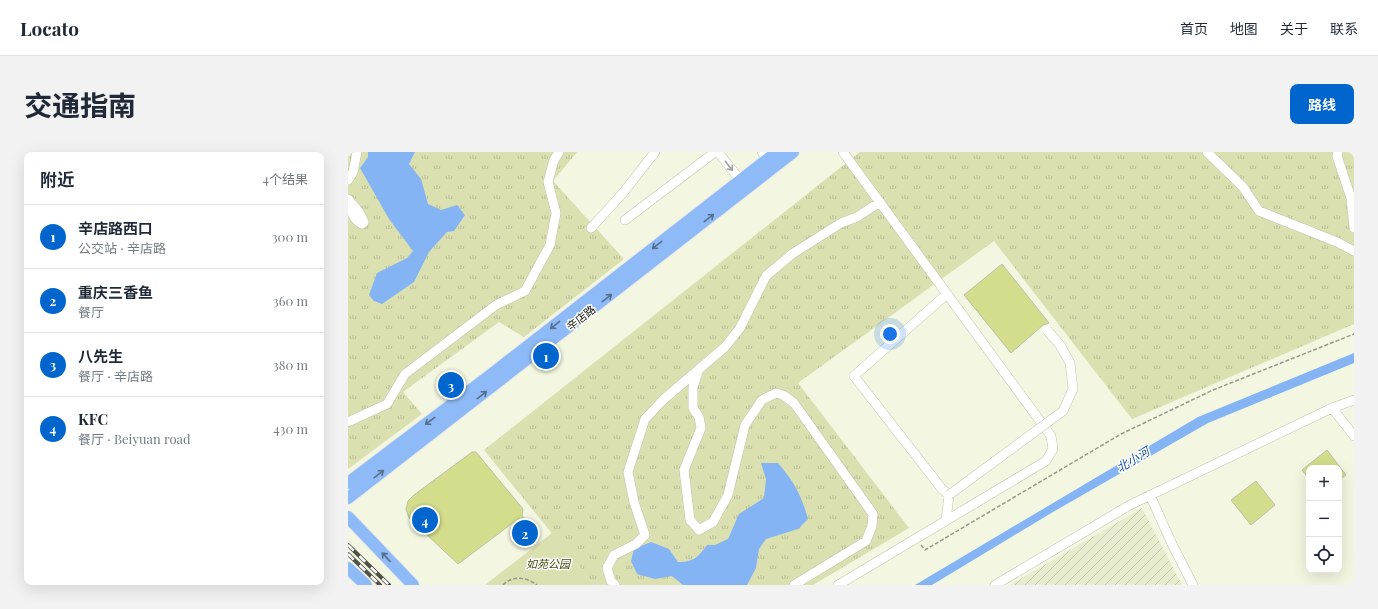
<!DOCTYPE html>
<html lang="zh">
<meta charset="utf-8">
<style>
:root{--surface:#fff;--page:#f2f2f3;--text:#1f2937;--muted:#747a83;--line:#e0e1e3;--accent:#0065cd}
body{margin:0;font-family:"Playfair Display","Noto Sans SC",serif;background:var(--page);color:var(--text)}
.controls{position:absolute;right:12px;bottom:12px;display:grid;overflow:hidden;border-radius:8px;box-shadow:0 4px 16px #0002}
.controls button{width:36px;height:36px;display:grid;place-items:center;padding:0;border:0;border-bottom:1px solid var(--line);background:var(--surface);color:var(--text);font:20px sans-serif}
.you{position:absolute;left:542px;top:182px;width:14px;height:14px;margin:-10px;border:3px solid #fff;border-radius:50%;background:#1a73e8;box-shadow:0 0 0 6px #1a73e833}
.badge{display:grid;place-items:center;width:26px;height:26px;border-radius:50%;background:var(--accent);color:#fff;font-size:13px;font-weight:700}
.pin{position:absolute;translate:-50% -50%;border:2px solid #fff;box-shadow:0 1px 4px #0006}
.list{margin:0;padding:0;list-style:none}
h2{display:flex;justify-content:space-between;align-items:center;height:52px;margin:0;padding:0 16px;font-size:17px}
h2 small{font-size:13px;font-weight:400;color:var(--muted)}
.list li{display:grid;grid-template-columns:26px 1fr auto;gap:12px;align-items:center;box-sizing:border-box;height:64px;padding:0 16px;border-top:1px solid var(--line)}
.list b{display:block;font-size:15px;white-space:nowrap}
.list p{margin:0;font-size:13px;white-space:nowrap;color:var(--muted)}
.list em{font-size:13px;font-style:normal;color:var(--muted)}
.icon{flex:none;width:22px;height:22px;fill:none;stroke:currentColor;stroke-width:2;stroke-linecap:round;stroke-linejoin:round}
.map{position:relative;flex:none;width:1006px;height:433px;overflow:hidden;border-radius:8px}
header{display:flex;align-items:center;gap:24px;box-sizing:border-box;height:56px;padding:0 20px;background:var(--surface);border-bottom:1px solid var(--line)}
header strong{font-size:19px}
nav{display:flex;gap:22px;margin-inline-start:auto;font-size:14px}
.intro{display:flex;align-items:center;justify-content:space-between;box-sizing:border-box;height:96px;padding:0 24px}
h1{margin:0;font-size:28px}
.button{padding:10px 18px;border-radius:8px;background:var(--accent);color:#fff;font-size:14px;font-weight:700}
main{display:flex;gap:24px;padding:0 24px}
aside{flex:1;background:var(--surface);border-radius:8px;box-shadow:0 4px 16px #0002}
.map>svg:first-child{display:block}
</style>
<header>
<strong>Locato</strong>
<nav><a>首页</a><a>地图</a><a>关于</a><a>联系</a></nav>
</header>
<div class="intro"><h1>交通指南</h1><a class="button">路线</a></div>
<main>
<aside>
<h2>附近<small>4个结果</small></h2>
<ul class="list">
<li><span class="badge">1</span><div><b>辛店路西口</b><p>公交站 · 辛店路</p></div><em>300 m</em></li>
<li><span class="badge">2</span><div><b>重庆三香鱼</b><p>餐厅</p></div><em>360 m</em></li>
<li><span class="badge">3</span><div><b>八先生</b><p>餐厅 · 辛店路</p></div><em>380 m</em></li>
<li><span class="badge">4</span><div><b>KFC</b><p>餐厅 · Beiyuan road</p></div><em>430 m</em></li>
</ul>
</aside>
<div class="map">
<svg width="1006" height="433" viewBox="0 0 1006 433">
<defs>
<pattern id="industrial-furrows" width="10" height="10" patternUnits="userSpaceOnUse"><rect width="10" height="10" fill="#e7ecce"/><path d="M-1 1l2-2M0 10L10 0M9 11l2-2" fill="none" stroke="#c5c9b0"/></pattern>
<pattern id="grass-tufts" width="24" height="20" patternUnits="userSpaceOnUse"><rect width="24" height="20" fill="#dae0b0"/><path d="M3 7l-1-3M5 7V3M7 7l1-3M15 17l-1-3M17 17v-4M19 17l1-3" fill="none" stroke="#babf96"/></pattern>
</defs>
<rect width="100%" height="100%" fill="#f3f6e0"/>
<!-- industrial -->
<path fill="url(#industrial-furrows)" d="M 794,356 L 834,433 L 662,433 Z"/>
<!-- grass -->
<path fill="url(#grass-tufts)" d="M 0,0 L 229,0 L 205,29 L 276,107 L 176,185 L 151,170 L 55,240 L 74,262 L 0,317 Z
M 512,0 L 1006,0 L 1006,172 L 784,267 L 646,89 L 450,231 L 561,376 L 465,433 L 246,433 L 136,298 Z"/>
<!-- park -->
<path fill="#dae0b0" d="M 204,381 L 246,433 L 137,433 Z"/>
<!-- water -->
<path fill="#85b4f4" d="M 20,0 L 67,0 L 61,12 L 73,27 L 80,52 L 93,58 L 109,53 L 117,63 L 106,79 L 99,80 L 81,100 L 66,130 L 34,152 L 26,149 L 21,143 L 29,121 L 59,106 L 65,99 L 41,67 L 12,16 L 20,5 Z
M 1006,201 L 1006,211 L 860,271 L 705,360 L 584,433 L 567,433 L 850,265 Z
M 413,311 L 430,311 C 446,330 453,342 460,367 L 450,377 L 418,387 L 411,397 L 408,416 L 399,433 L 335,433 L 324,424 L 307,427 L 289,422 L 283,409 L 286,397 L 303,390 L 321,397 L 330,410 C 346,410 350,405 359,393 L 367,393 L 380,387 L 391,362 L 416,346 L 418,327 Z"/>
<!-- building -->
<path fill="#d3dd8b" stroke="#bdc0ab" d="M 654,112 L 701,171 L 695,173 L 663,201 L 616,143 Z
M 979,298 L 998,323 L 991,328 L 991,316 L 961,316 L 961,327 L 954,318 Z
M 124,300 L 128,300 L 175,357 L 174,364 L 190,383 L 182,390 L 166,370 L 110,412 L 61,366 L 58,357 L 60,349 L 66,343 Z
M 908,329 L 927,353 L 903,373 L 883,348 Z"/>
<g fill="none" stroke-linecap="round" stroke-linejoin="round">
<defs>
<path id="minor" d="M 370,0 L 392,28
M 414,0 L 419,7
M 495,0 L 599,142
M 859,0 L 895,35 L 911,59 L 989,90 L 1006,99
M 990,0 L 989,4 L 1003,46 L 1006,76
M 0,28 L 5,20 L 9,0
M 0,47 L 11,60 L 16,70 L 14,72 C 4,67 3,58 0,47 Z
M 277,68 L 367,0
M 243,76 L 275,41 L 307,0
M 350,220 L 345,235 L 345,256 L 351,265 L 353,276 L 336,318 L 342,368 L 351,378 L 365,370 L 380,343 L 397,273 L 414,248 L 428,241 L 435,243 L 446,251 L 525,362 L 524,374 L 518,389 L 446,433
M 984,256 L 1006,284
M 0,270 L 39,252 L 57,222 L 148,153 L 177,139 L 202,93 L 208,61 L 200,30 L 206,8 L 211,0
M 802,343 L 824,392 L 845,433
M 267,433 L 263,429 L 259,416 L 266,403 L 288,392 L 297,383 L 286,350 L 280,320 L 297,267 L 316,247 L 377,195 L 392,176 L 418,124 L 444,102 L 493,71 L 509,65 L 532,50
M 490,433 L 698,309 L 705,297 L 703,284 L 599,142 L 506,224 L 594,337 L 601,343 L 598,368
M 647,433 L 782,353 L 984,256 L 1006,248"/>
<path id="major" d="M 0,331 L 144,222 L 429,0
M 0,346 L 445,0
M 0,365 L 65,433
M 0,416 L 18,433"/>
</defs>
<!-- minor casing -->
<use href="#minor" stroke="#c0c3ad" stroke-width="10"/>
<!-- major casing -->
<use href="#major" stroke="#e7e7e7" stroke-width="14"/>
<!-- path -->
<path stroke="#979989" stroke-width="1.5" stroke-dasharray="4 2" stroke-linecap="butt" d="M 573,393 L 577,398 L 773,282 L 865,238 L 1006,182
M 155,433 C 164,423 179,425 189,433"/>
<!-- minor -->
<use href="#minor" stroke="#fff" stroke-width="9"/>
<!-- major -->
<use href="#major" stroke="#8ebbf7" stroke-width="12"/>
<defs>
<path id="rail" d="M 0,393 L 41,433
M 0,402 L 32,433"/>
</defs>
<!-- rail casing -->
<use href="#rail" stroke="#4f5146" stroke-width="4"/>
<!-- rail -->
<use href="#rail" stroke="#fff" stroke-width="2.5" stroke-dasharray="8" stroke-linecap="butt"/>
<defs>
<path id="minor-bridge" d="M 601,343 L 715,259 L 725,237 L 722,211 L 712,193 L 699,178"/>
</defs>
<!-- minor-bridge casing -->
<use href="#minor-bridge" stroke="#c0c3ad" stroke-width="10" stroke-linecap="butt"/>
<!-- minor-bridge -->
<use href="#minor-bridge" stroke="#fff" stroke-width="9"/>
</g>
<!-- one-way arrows -->
<defs><path id="oneway-shaft" d="M-6 0H5M1.5-3L5.5 0L1.5 3" fill="none" stroke-width="1.6" stroke-linecap="round" stroke-linejoin="round"/></defs>
<use stroke="#a0a09d" href="#oneway-shaft" transform="translate(381 14) rotate(52)"/>
<g stroke="#566f8d">
<use href="#oneway-shaft" transform="translate(361 66) rotate(-38)"/>
<use href="#oneway-shaft" transform="translate(309 93) rotate(142)"/>
<use href="#oneway-shaft" transform="translate(259 146) rotate(-38)"/>
<use href="#oneway-shaft" transform="translate(207 173) rotate(142)"/>
<use href="#oneway-shaft" transform="translate(134 243) rotate(-38)"/>
<use href="#oneway-shaft" transform="translate(82 269) rotate(143)"/>
<use href="#oneway-shaft" transform="translate(31 322) rotate(-38)"/>
<use href="#oneway-shaft" transform="translate(38 405) rotate(-133)"/>
</g>
<g text-anchor="middle" stroke-width="3" stroke-linejoin="round" paint-order="stroke">
<!-- street labels -->
<g font-size="11" fill="#11120b" stroke="#fff">
<text transform="translate(233 166) rotate(-38)" y="4">辛店路</text>
</g>
<!-- park labels -->
<g font-size="11" font-style="italic" fill="#474c0f" stroke="#fff">
<text x="200" y="416">如苑公园</text>
</g>
<!-- water labels -->
<g font-size="12" font-style="italic" fill="#16529c" stroke="#fff">
<text transform="translate(785 308) rotate(-31)" y="4">北小河</text>
</g>
</g>
</svg>
<div class="controls">
<button>+</button>
<button>−</button>
<button><svg class="icon" aria-label="locate" viewBox="0 0 24 24"><circle cx="12" cy="12" r="6"/><path d="M12 2v4M12 18v4M2 12h4M18 12h4"/></svg></button>
</div>
<div class="you"></div>
<div class="pin badge" style="left:198px;top:204px">1</div>
<div class="pin badge" style="left:177px;top:381px">2</div>
<div class="pin badge" style="left:103px;top:233px">3</div>
<div class="pin badge" style="left:77px;top:368px">4</div>
</div>
</main>
